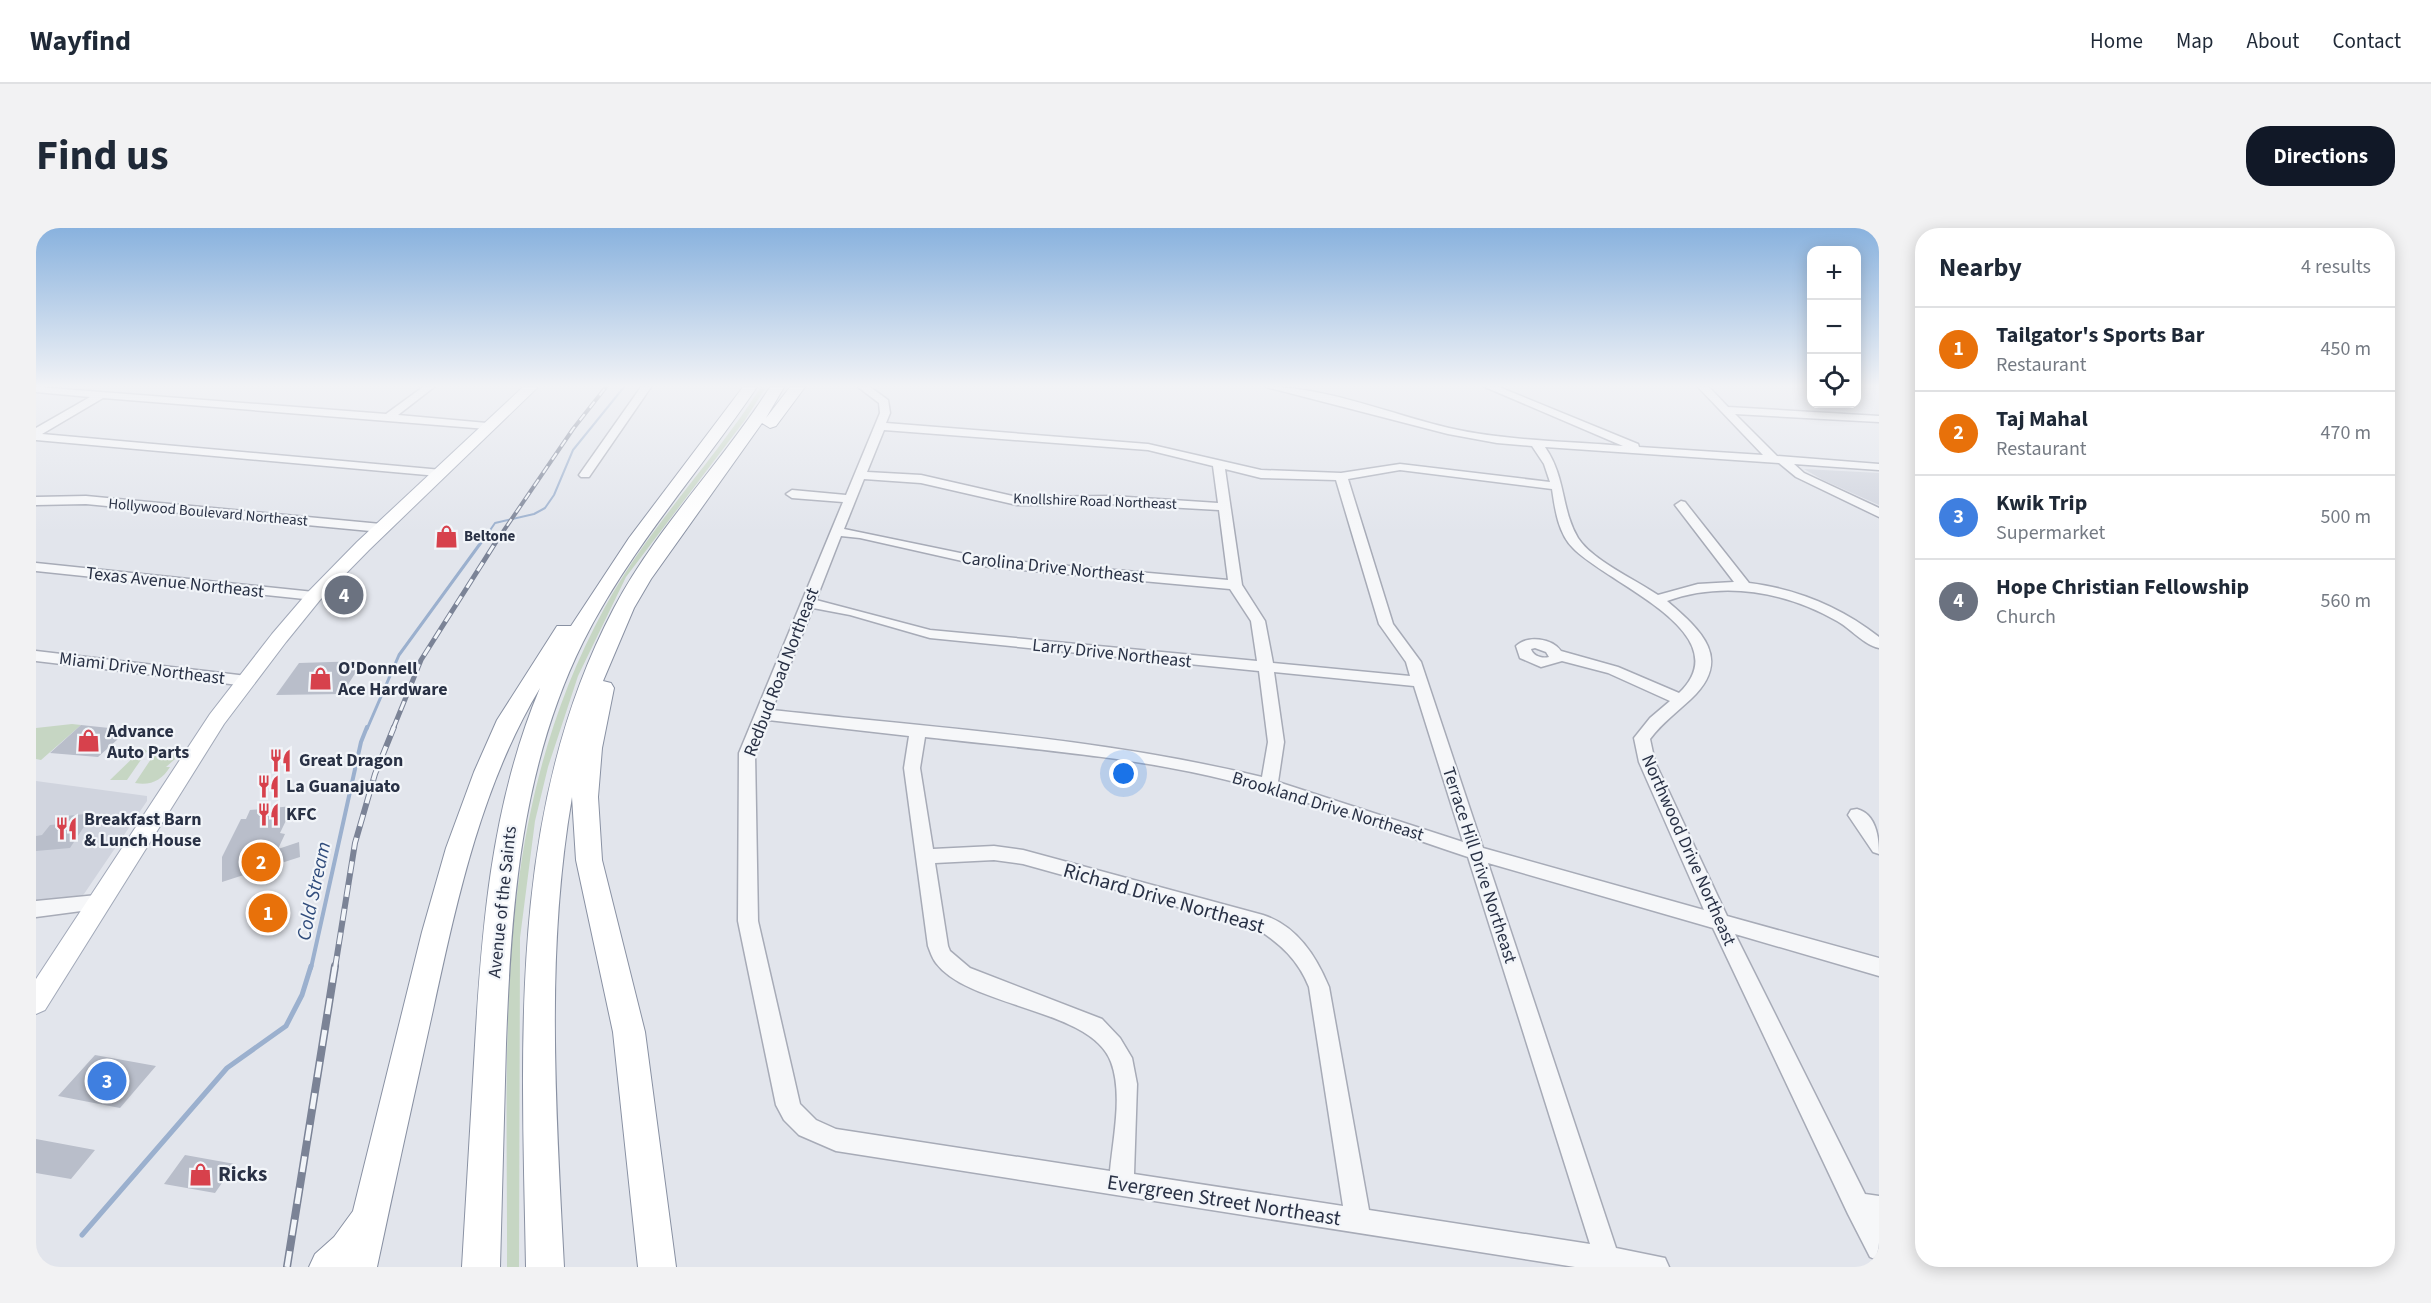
<!DOCTYPE html>
<meta charset="utf-8">
<style>
:root{--surface:#fff;--page:#f2f2f3;--text:#1f2937;--muted:#747a83;--line:#e0e1e3;--accent:#111827}
body{margin:0;font-family:"Source Sans 3",sans-serif;background:var(--page);color:var(--text)}
.controls{position:absolute;right:18px;top:18px;display:grid;overflow:hidden;border-radius:12px;box-shadow:0 3px 15px #0003}
.controls button{width:54px;height:54px;display:grid;place-items:center;padding:0;border:0;border-bottom:2px solid var(--line);background:var(--surface);color:var(--text);font:30px sans-serif}
.you{position:absolute;left:1088px;top:546px;width:21px;height:21px;margin:-15px;border:4px solid #fff;border-radius:50%;background:#1a73e8;box-shadow:0 0 0 9px #1a73e833}
.badge{display:grid;place-items:center;width:39px;height:39px;border-radius:50%;background:var(--accent);color:#fff;font-size:20px;font-weight:700}
.pin{position:absolute;translate:-50% -50%;border:3px solid #fff;box-shadow:0 2px 6px #0006}
.list{margin:0;padding:0;list-style:none}
h2{display:flex;justify-content:space-between;align-items:center;height:78px;margin:0;padding:0 24px;font-size:26px}
h2 small{font-size:20px;font-weight:400;color:var(--muted)}
.list li{display:grid;grid-template-columns:39px 1fr auto;gap:18px;align-items:center;box-sizing:border-box;height:84px;padding:0 24px;border-top:2px solid var(--line)}
.list b{display:block;font-size:22px;white-space:nowrap}
.list p{margin:0;font-size:20px;white-space:nowrap;color:var(--muted)}
.list em{font-size:20px;font-style:normal;color:var(--muted)}
.icon{flex:none;width:33px;height:33px;fill:none;stroke:currentColor;stroke-width:2;stroke-linecap:round;stroke-linejoin:round}
.map{position:relative;flex:none;width:1843px;height:1039px;overflow:hidden;border-radius:24px}
header{display:flex;align-items:center;gap:36px;box-sizing:border-box;height:84px;padding:0 30px;background:var(--surface);border-bottom:2px solid var(--line)}
header strong{font-size:28px}
nav{display:flex;gap:33px;margin-inline-start:auto;font-size:21px}
.intro{display:flex;align-items:center;justify-content:space-between;box-sizing:border-box;height:144px;padding:0 36px}
h1{margin:0;font-size:42px}
.button{padding:15px 27px;border-radius:24px;background:var(--accent);color:#fff;font-size:21px;font-weight:700}
main{display:flex;gap:36px;padding:0 36px}
aside{flex:1;background:var(--surface);border-radius:24px;box-shadow:0 3px 15px #0003}
.map>svg:first-child{display:block}
</style>
<header>
<strong>Wayfind</strong>
<nav><a>Home</a><a>Map</a><a>About</a><a>Contact</a></nav>
</header>
<div class="intro"><h1>Find us</h1><a class="button">Directions</a></div>
<main>
<div class="map">
<svg width="1843" height="1039" viewBox="0 0 1843 1039">
<rect width="100%" height="100%" fill="#e2e5ec"/>
<!-- built -->
<path fill="#d0d4de" d="M 1768,241 L 1843,245 L 1843,277 L 1787,252 Z
M 0,553 L 111,568 L 111,573 L 48,666 L 43,670 L 0,676 Z"/>
<!-- green -->
<path fill="#c6d6c3" d="M 725,159 L 730,159 L 709,192 L 590,349 L 542,448 L 512,539 L 499,593 L 484,710 L 483,1039 L 471,1039 C 472,809 454,590 569,379 C 612,300 677,234 725,159 Z
M 36,496 L 45,497 L 5,532 L 0,531 L 0,500 Z
M 127,519 L 137,521 L 141,524 L 139,531 L 130,539 L 134,539 C 126,552 115,558 99,555 L 121,522 Z
M 107,520 L 111,523 L 91,552 L 74,552 Z"/>
<g fill="none" stroke-linecap="round" stroke-linejoin="round">
<!-- stream-far3 -->
<path stroke="#9bb0ce" stroke-width="2" d="M 448,311 L 459,295 L 498,286 L 509,280 L 518,267 L 537,222 L 588,159"/>
<!-- stream-far2 -->
<path stroke="#9bb0ce" stroke-width="3" d="M 331,501 L 363,427 L 449,309"/>
<!-- stream-far1 -->
<path stroke="#9bb0ce" stroke-width="4" d="M 275,740 L 325,514 L 331,499"/>
<!-- stream -->
<path stroke="#9bb0ce" stroke-width="5" d="M 46,1007 L 191,840 L 250,798 L 266,767 L 275,738"/>
</g>
<!-- building -->
<path fill="#b9beca" d="M 327,433 L 306,466 L 240,467 L 263,435 Z
M 45,497 L 92,502 L 62,529 L 14,525 Z
M 257,578 L 244,605 L 249,606 L 242,621 L 263,614 L 264,629 L 186,654 L 186,629 L 205,591 L 210,591 L 214,582 Z
M 57,585 L 34,620 L 0,623 L 0,608 L 6,607 L 14,597 L 25,596 L 31,588 Z
M 59,827 L 120,838 L 84,880 L 22,868 Z
M 0,911 L 59,922 L 35,951 L 0,945 Z
M 149,927 L 199,936 L 179,965 L 128,956 Z"/>
<g fill="none" stroke-linecap="round" stroke-linejoin="round">
<defs>
<path id="minor" d="M 0,159 L 350,186 L 387,159 L 398,159 L 362,187 L 451,195 L 456,198 L 451,201 L 67,170 L 6,206 L 406,242 L 408,244 L 402,248 L 0,212 L 0,200 L 54,169 L 0,164 Z
M 605,159 L 615,159 L 553,249 L 545,249 L 543,247 Z
M 822,159 L 834,159 L 852,172 L 854,185 L 850,195 L 1112,216 L 1225,242 L 1305,245 L 1364,236 L 1514,254 L 1508,236 L 1496,218 L 1461,215 L 1412,206 L 1230,159 C 1292,159 1353,186 1413,200 C 1470,213 1529,213 1587,218 L 1449,159 L 1463,159 L 1602,216 L 1603,219 L 1727,227 L 1662,159 L 1673,159 L 1692,179 L 1843,188 L 1843,194 L 1699,186 L 1741,228 L 1843,236 L 1843,242 L 1758,236 L 1768,245 L 1843,280 L 1843,289 L 1760,249 L 1743,235 L 1509,219 C 1530,249 1525,282 1542,310 C 1556,332 1600,352 1622,367 L 1662,356 L 1698,354 L 1639,277 L 1645,273 L 1649,274 L 1713,355 C 1761,361 1805,379 1843,409 L 1843,420 C 1828,417 1814,400 1801,393 C 1749,363 1687,353 1631,373 C 1666,403 1697,431 1655,471 C 1641,484 1626,495 1614,511 L 1619,534 L 1691,688 L 1843,730 L 1843,748 L 1699,706 L 1829,966 L 1843,968 L 1843,1033 L 1834,1029 L 1812,986 L 1677,700 L 1452,635 L 1580,1020 L 1629,1030 L 1633,1039 L 1539,1039 L 800,923 L 763,907 L 748,892 L 740,877 L 702,693 L 703,525 L 807,274 L 756,270 L 750,266 L 756,262 L 810,267 L 844,185 L 843,175 ZM 848,202 L 1112,222 L 1177,238 L 1182,275 L 1076,268 L 981,269 L 885,247 L 831,244 ZM 1189,241 L 1225,250 L 1300,252 L 1343,396 L 1370,434 L 1374,448 L 1237,435 L 1229,393 L 1206,357 ZM 1364,242 L 1516,261 C 1519,281 1522,305 1537,320 C 1570,355 1706,405 1643,465 L 1582,439 L 1525,423 C 1516,410 1491,407 1480,418 L 1484,430 L 1505,439 L 1526,433 L 1572,445 L 1634,473 L 1614,490 L 1598,510 L 1603,534 L 1668,682 L 1447,620 L 1385,434 L 1357,396 L 1312,251 ZM 828,251 L 885,255 L 981,277 L 1076,276 L 1183,282 L 1192,352 L 953,331 L 808,301 ZM 805,308 L 824,310 L 953,339 L 1194,361 L 1215,393 L 1221,433 L 894,402 L 780,372 ZM 777,380 L 814,387 L 894,410 L 1223,443 L 1232,514 L 1226,549 C 1066,510 900,500 736,482 ZM 1499,420 L 1510,424 L 1513,429 C 1506,431 1497,428 1495,421 ZM 1238,444 L 1378,458 L 1427,614 L 1242,554 L 1248,514 ZM 732,492 L 873,508 L 868,540 L 892,718 C 894,723 896,730 900,735 C 934,780 1055,780 1075,834 C 1087,866 1077,910 1074,943 L 800,901 L 780,892 L 764,876 L 722,693 L 719,525 ZM 889,509 C 984,520 1081,527 1174,548 C 1262,568 1347,601 1432,629 L 1554,1016 L 1333,982 L 1293,759 C 1280,728 1261,698 1227,687 L 987,622 L 958,618 L 897,621 L 884,540 ZM 958,632 L 987,636 L 1221,701 C 1245,716 1262,732 1273,759 L 1307,978 L 1098,946 L 1101,856 L 1096,830 L 1084,810 L 1066,791 L 934,740 L 914,723 L 912,718 L 899,635 Z
M 50,268 L 345,296 L 351,300 L 345,304 L 50,276 L 0,277 L 0,269 Z
M 0,335 L 278,364 L 285,368 L 278,372 L 0,343 Z
M 0,423 L 211,448 L 219,453 L 211,458 L 0,433 Z
M 1821,581 C 1840,586 1843,609 1843,626 L 1837,624 L 1812,587 L 1815,582 Z
M 61,667 L 68,670 L 71,675 L 68,680 L 0,689 L 0,673 Z"/>
<path id="major" d="M 487,159 L 502,159 L 333,322 L 284,372 L 250,414 L 188,496 L 9,782 L 0,786 L 0,751 L 174,486 L 236,406 L 272,364 L 321,314 Z"/>
<path id="highway" d="M 707,159 L 721,159 C 664,243 593,322 547,414 C 485,539 475,678 470,816 C 468,890 466,965 464,1039 L 426,1039 C 430,971 434,903 438,835 C 445,707 454,579 504,460 C 445,558 421,672 397,782 C 378,868 359,953 341,1039 L 273,1039 L 279,1026 L 298,1009 L 317,983 L 386,704 L 410,620 L 438,544 L 461,492 L 521,398 L 535,398 L 593,310 Z
M 734,159 L 748,159 L 730,190 L 754,159 L 769,159 L 740,198 L 734,200 L 726,195 L 615,351 L 598,380 L 567,453 L 575,455 L 578,460 L 566,520 L 562,569 L 566,632 L 609,804 L 640,1039 L 602,1039 L 577,804 L 540,632 L 536,569 C 509,725 520,882 528,1039 L 490,1039 C 486,818 471,582 578,380 C 620,300 686,235 734,159 Z"/>
</defs>
<!-- minor casing -->
<use href="#minor" stroke="#a7abb7" stroke-width="3"/>
<!-- major casing -->
<use href="#major" stroke="#a1a8b8" stroke-width="2"/>
<!-- highway casing -->
<use href="#highway" stroke="#8991a3" stroke-width="2"/>
<!-- minor -->
<use href="#minor" fill="#f6f7f9" fill-rule="evenodd"/>
<!-- major -->
<use href="#major" fill="#fff" fill-rule="evenodd"/>
<!-- highway -->
<use href="#highway" fill="#fff" fill-rule="evenodd"/>
<defs>
<path id="rail-far3" d="M 462,311 L 537,201 L 570,159"/>
<path id="rail-far2" d="M 357,501 L 385,432 L 463,309"/>
<path id="rail-far1" d="M 299,740 L 319,615 L 339,546 L 358,499"/>
<path id="rail" d="M 251,1039 L 299,738"/>
</defs>
<!-- rail-far3 casing -->
<use href="#rail-far3" stroke="#7b8396" stroke-width="4"/>
<!-- rail-far2 casing -->
<use href="#rail-far2" stroke="#7b8396" stroke-width="5"/>
<!-- rail-far1 casing -->
<use href="#rail-far1" stroke="#7b8396" stroke-width="6"/>
<!-- rail casing -->
<use href="#rail" stroke="#7b8396" stroke-width="8"/>
<!-- rail-far3 -->
<use href="#rail-far3" stroke="#f2f5f9" stroke-width="2" stroke-dasharray="8" stroke-linecap="butt"/>
<!-- rail-far2 -->
<use href="#rail-far2" stroke="#f2f5f9" stroke-width="3" stroke-dasharray="10" stroke-linecap="butt"/>
<!-- rail-far1 -->
<use href="#rail-far1" stroke="#f2f5f9" stroke-width="4" stroke-dasharray="12" stroke-linecap="butt"/>
<!-- rail -->
<use href="#rail" stroke="#f2f5f9" stroke-width="5" stroke-dasharray="16" stroke-linecap="butt"/>
</g>
<!-- sky -->
<linearGradient id="sky" x2="0" y2="1"><stop stop-color="#89b2de"/><stop offset="0.52" stop-color="#f2f3f6"/><stop offset="1" stop-color="#f2f3f6" stop-opacity="0"/></linearGradient>
<rect width="1843" height="304" fill="url(#sky)"/>
<!-- icons -->
<defs>
<symbol id="shop-bare" viewBox="-9 -9 18 18"><path d="M-5-2.5h2.3a2.7 3.5 0 0 1 5.4 0H5L5.5 6h-11ZM-1.5-2.5h3a1.5 2.3 0 0 0-3 0Z" fill="#d7414c" stroke="#f2f5f9" stroke-width="2.5" paint-order="stroke"/></symbol>
<symbol id="restaurant-bare" viewBox="-9 -9 18 18"><path d="M-5-6h1v4h1v-4h1v4h1v-4h1v5L-1.5 .5V6h-2V.5L-5-1ZM5-6V6H3V1.5H1.5Q1.5-4 5-6Z" fill="#d7414c" stroke="#f2f5f9" stroke-width="2.5" paint-order="stroke"/></symbol>
</defs>
<g fill-rule="evenodd">
<use href="#shop-bare" x="394" y="292" width="33" height="33"/>
<use href="#shop-bare" x="268" y="434" width="33" height="33"/>
<use href="#shop-bare" x="36" y="496" width="33" height="33"/>
<use href="#restaurant-bare" x="228" y="516" width="33" height="33"/>
<use href="#restaurant-bare" x="216" y="542" width="33" height="33"/>
<use href="#restaurant-bare" x="216" y="570" width="33" height="33"/>
<use href="#restaurant-bare" x="14" y="584" width="33" height="33"/>
<use href="#shop-bare" x="148" y="930" width="33" height="33"/>
</g>
<g text-anchor="middle" stroke-width="4.5" stroke-linejoin="round" paint-order="stroke">
<!-- far-street labels -->
<g font-size="15" fill="#293145" stroke="#f2f5f9">
<text transform="translate(1059 273) rotate(2)" y="5">Knollshire Road Northeast</text>
<text transform="translate(172 284) rotate(5)" y="5">Hollywood Boulevard Northeast</text>
</g>
<!-- far-poi labels -->
<g font-size="15" font-weight="bold" fill="#293145" stroke="#f2f5f9" text-anchor="start">
<text x="428" y="313">Beltone</text>
</g>
<!-- street labels -->
<g font-size="18" fill="#293145" stroke="#f2f5f9">
<text transform="translate(1017 339) rotate(6)" y="6">Carolina Drive Northeast</text>
<text transform="translate(139 354) rotate(6)" y="6">Texas Avenue Northeast</text>
<text transform="translate(1076 425) rotate(6)" y="6">Larry Drive Northeast</text>
<text transform="translate(106 440) rotate(7)" y="6">Miami Drive Northeast</text>
<text transform="translate(745 444) rotate(-69)" y="6">Redbud Road Northeast</text>
<text transform="translate(1292 578) rotate(17)" y="6">Brookland Drive Northeast</text>
<text transform="translate(1653 622) rotate(66)" y="6">Northwood Drive Northeast</text>
<text transform="translate(1444 637) rotate(72)" y="6">Terrace Hill Drive Northeast</text>
<text transform="translate(466 674) rotate(-84)" y="6">Avenue of the Saints</text>
</g>
<!-- poi labels -->
<g font-size="18" font-weight="bold" fill="#293145" stroke="#f2f5f9" text-anchor="start">
<text x="302" y="446">O'Donnell<tspan x="302" dy="21">Ace Hardware</tspan></text>
<text x="71" y="509">Advance<tspan x="71" dy="21">Auto Parts</tspan></text>
<text x="263" y="538">Great Dragon</text>
<text x="250" y="564">La Guanajuato</text>
<text x="250" y="592">KFC</text>
<text x="48" y="597">Breakfast Barn<tspan x="48" dy="21">&amp; Lunch House</tspan></text>
</g>
<!-- water labels -->
<g font-size="20" font-style="italic" fill="#304c7c" stroke="#f2f5f9">
<text transform="translate(277 663) rotate(-78)" y="7">Cold Stream</text>
</g>
<!-- near-street labels -->
<g font-size="21" fill="#293145" stroke="#f2f5f9">
<text transform="translate(1128 670) rotate(16)" y="7">Richard Drive Northeast</text>
<text transform="translate(1188 972) rotate(9)" y="7">Evergreen Street Northeast</text>
</g>
<!-- near-poi labels -->
<g font-size="21" font-weight="bold" fill="#293145" stroke="#f2f5f9" text-anchor="start">
<text x="182" y="953">Ricks</text>
</g>
</g>
</svg>
<div class="controls">
<button>+</button>
<button>−</button>
<button><svg class="icon" aria-label="locate" viewBox="0 0 24 24"><circle cx="12" cy="12" r="6"/><path d="M12 2v4M12 18v4M2 12h4M18 12h4"/></svg></button>
</div>
<div class="you"></div>
<div class="pin badge" style="left:232px;top:685px;background:#e8710a">1</div>
<div class="pin badge" style="left:225px;top:634px;background:#e8710a">2</div>
<div class="pin badge" style="left:71px;top:853px;background:#3f7fe0">3</div>
<div class="pin badge" style="left:308px;top:367px;background:#6b7280">4</div>
</div>
<aside>
<h2>Nearby<small>4 results</small></h2>
<ul class="list">
<li><span class="badge" style="background:#e8710a">1</span><div><b>Tailgator's Sports Bar</b><p>Restaurant</p></div><em>450 m</em></li>
<li><span class="badge" style="background:#e8710a">2</span><div><b>Taj Mahal</b><p>Restaurant</p></div><em>470 m</em></li>
<li><span class="badge" style="background:#3f7fe0">3</span><div><b>Kwik Trip</b><p>Supermarket</p></div><em>500 m</em></li>
<li><span class="badge" style="background:#6b7280">4</span><div><b>Hope Christian Fellowship</b><p>Church</p></div><em>560 m</em></li>
</ul>
</aside>
</main>
